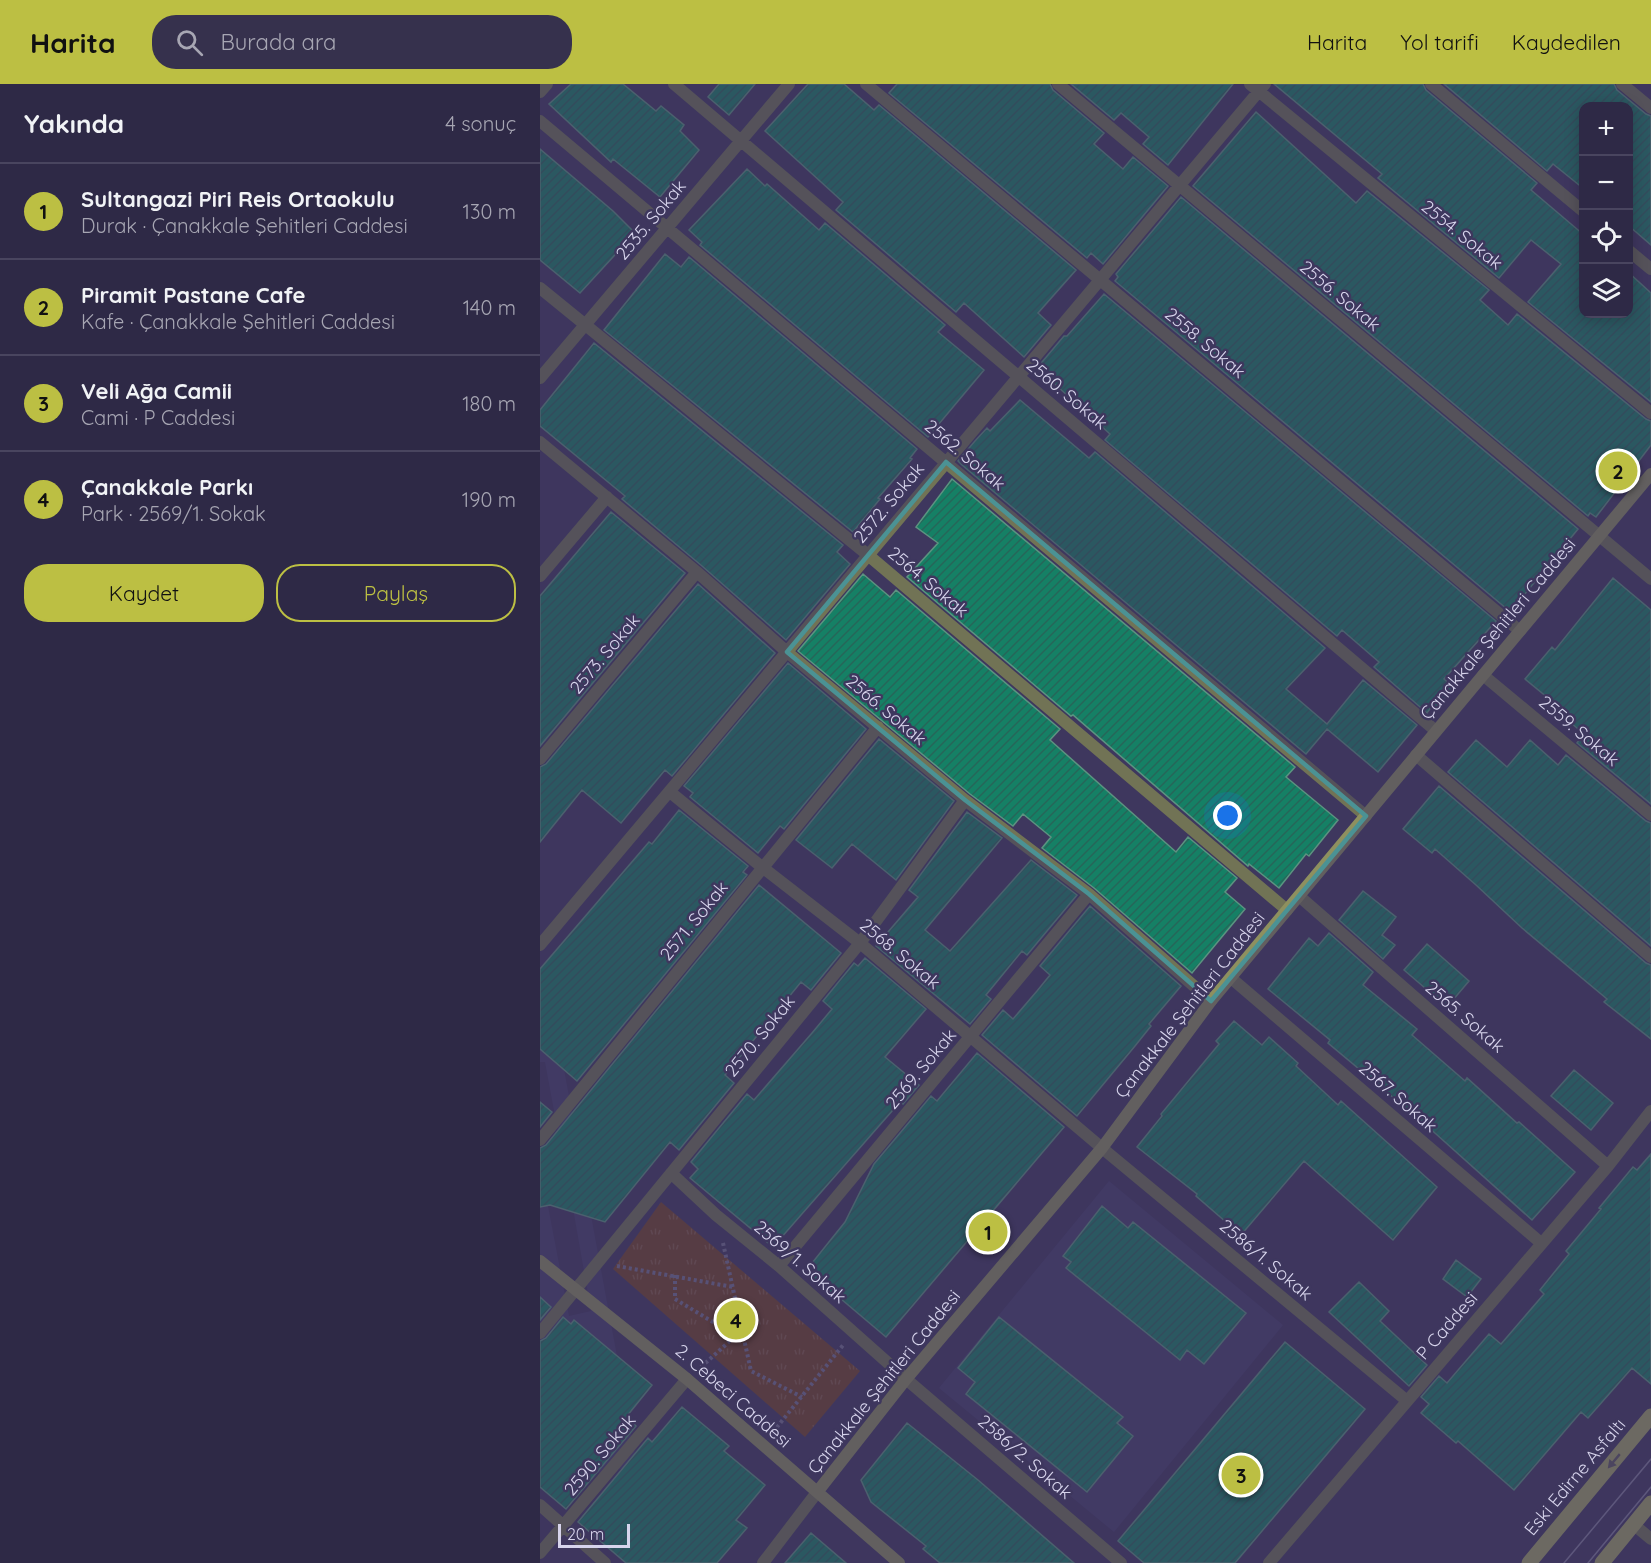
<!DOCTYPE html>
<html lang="tr">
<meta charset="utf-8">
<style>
:root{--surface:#2e2946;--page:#36314d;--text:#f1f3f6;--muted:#a7a6b3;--line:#49455f;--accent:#bcbf43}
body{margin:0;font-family:Quicksand,sans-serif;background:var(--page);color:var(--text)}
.controls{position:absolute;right:18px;top:18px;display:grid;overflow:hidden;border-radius:12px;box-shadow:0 3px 15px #0003}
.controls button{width:54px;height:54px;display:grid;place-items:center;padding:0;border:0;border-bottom:2px solid var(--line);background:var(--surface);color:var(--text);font:30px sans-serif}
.scale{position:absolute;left:18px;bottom:15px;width:72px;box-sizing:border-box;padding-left:6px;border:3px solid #d7d4ec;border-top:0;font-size:16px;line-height:21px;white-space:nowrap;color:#d7d4ec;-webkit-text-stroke:4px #3e375e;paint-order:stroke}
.you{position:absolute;left:688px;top:732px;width:21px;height:21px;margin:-15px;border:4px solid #fff;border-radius:50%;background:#1a73e8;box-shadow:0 0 0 9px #1a73e833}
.badge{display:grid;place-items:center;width:39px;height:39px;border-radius:50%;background:var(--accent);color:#111;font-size:20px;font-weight:700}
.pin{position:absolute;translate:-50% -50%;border:3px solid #fff;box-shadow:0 2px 6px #0006}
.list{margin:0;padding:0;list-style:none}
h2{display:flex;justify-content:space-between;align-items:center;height:78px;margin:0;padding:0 24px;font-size:26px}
h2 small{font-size:20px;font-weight:400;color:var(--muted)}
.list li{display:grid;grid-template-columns:39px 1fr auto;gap:18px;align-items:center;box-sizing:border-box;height:96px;padding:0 24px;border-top:2px solid var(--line)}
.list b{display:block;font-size:22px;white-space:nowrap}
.list p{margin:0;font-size:20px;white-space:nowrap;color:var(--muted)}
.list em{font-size:20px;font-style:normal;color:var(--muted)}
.actions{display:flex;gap:12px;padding:18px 24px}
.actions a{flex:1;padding:14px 0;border:2px solid var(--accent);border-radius:24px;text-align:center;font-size:21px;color:var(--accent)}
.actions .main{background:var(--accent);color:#111}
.icon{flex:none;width:33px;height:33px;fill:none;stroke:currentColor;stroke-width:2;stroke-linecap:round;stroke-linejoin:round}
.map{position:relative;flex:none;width:1111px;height:1479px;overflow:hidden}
header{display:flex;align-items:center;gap:36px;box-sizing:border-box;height:84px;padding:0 30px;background:var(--accent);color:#111}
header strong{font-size:28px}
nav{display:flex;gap:33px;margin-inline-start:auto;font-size:21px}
.search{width:420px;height:54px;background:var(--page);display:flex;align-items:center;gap:15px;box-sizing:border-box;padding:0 21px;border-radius:24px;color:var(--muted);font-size:22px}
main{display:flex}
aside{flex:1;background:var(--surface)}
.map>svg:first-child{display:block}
</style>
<header>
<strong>Harita</strong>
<div class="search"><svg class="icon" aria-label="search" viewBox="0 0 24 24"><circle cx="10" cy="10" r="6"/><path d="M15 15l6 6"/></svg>Burada ara</div>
<nav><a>Harita</a><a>Yol tarifi</a><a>Kaydedilen</a></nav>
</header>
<main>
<aside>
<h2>Yakında<small>4 sonuç</small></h2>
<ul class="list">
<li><span class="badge">1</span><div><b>Sultangazi Piri Reis Ortaokulu</b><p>Durak · Çanakkale Şehitleri Caddesi</p></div><em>130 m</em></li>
<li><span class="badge">2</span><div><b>Piramit Pastane Cafe</b><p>Kafe · Çanakkale Şehitleri Caddesi</p></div><em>140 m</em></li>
<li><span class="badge">3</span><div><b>Veli Ağa Camii</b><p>Cami · P Caddesi</p></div><em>180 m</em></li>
<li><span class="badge">4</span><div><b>Çanakkale Parkı</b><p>Park · 2569/1. Sokak</p></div><em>190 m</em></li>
</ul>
<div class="actions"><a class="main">Kaydet</a><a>Paylaş</a></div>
</aside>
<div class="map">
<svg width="1111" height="1479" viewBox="0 0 1111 1479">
<defs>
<pattern id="grass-tufts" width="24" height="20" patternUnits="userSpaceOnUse" patternTransform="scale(1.5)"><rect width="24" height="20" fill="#744324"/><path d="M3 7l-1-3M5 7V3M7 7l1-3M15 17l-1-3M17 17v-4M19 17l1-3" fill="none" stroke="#875d44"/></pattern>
<pattern id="building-hatch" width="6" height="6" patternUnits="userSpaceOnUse" patternTransform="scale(1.5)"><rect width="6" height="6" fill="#158065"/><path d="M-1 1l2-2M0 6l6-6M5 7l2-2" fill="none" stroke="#266659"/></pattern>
</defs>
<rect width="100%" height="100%" fill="#3e375e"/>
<!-- built -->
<path fill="#463e6c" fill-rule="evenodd" d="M 11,915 L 103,1413 L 87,1416 L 81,1385 L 0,1400 L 0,1078 L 25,1086 L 5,978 L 0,978 L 0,917 ZM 31,1113 L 51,1227 L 29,1232 L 7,1117 ZM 56,1253 L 76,1360 L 34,1257 Z
M 569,1097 L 743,1241 L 574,1448 L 399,1304 Z"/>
<!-- grass -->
<path fill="url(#grass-tufts)" d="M 121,1118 L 320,1287 L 265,1353 L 73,1185 Z"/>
<!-- building -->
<path fill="url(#building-hatch)" stroke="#5c9380" stroke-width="1.5" d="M 31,0 L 83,0 L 116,27 L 121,22 L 144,41 L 140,47 L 159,66 L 120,113 L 73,75 L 71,78 L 9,20 Z
M 179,0 L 215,0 L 189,31 L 168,13 Z
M 268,0 L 304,0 L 334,26 L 339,21 L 536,186 L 498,229 L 511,241 L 484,273 L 424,219 L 416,228 L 296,126 L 303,118 L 225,47 Z
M 357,0 L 510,0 L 513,6 L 564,49 L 554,60 L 583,85 L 593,73 L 628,102 L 563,180 L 551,169 L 547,174 L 349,9 Z
M 531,0 L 693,0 L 628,81 L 603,60 L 609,53 L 581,29 L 574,36 Z
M 734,0 L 883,0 L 886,6 L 997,99 L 991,106 L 1044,151 L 1044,230 L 1089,230 L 1089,189 L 1111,209 L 1111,318 L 988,218 L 1021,180 L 991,156 L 959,194 L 838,94 L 842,90 Z
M 904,0 L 1074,0 L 1077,6 L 1106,30 L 1111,32 L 1111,161 L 1089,142 L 1089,22 L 1044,22 L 1044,105 L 1013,80 L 1007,87 Z
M 716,28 L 816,119 L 827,107 L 949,206 L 940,216 L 968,241 L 977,230 L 1106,335 L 1111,337 L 1111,361 L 1056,433 L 1050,429 L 1048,432 L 653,102 Z
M 0,65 L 73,127 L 95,149 L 40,209 L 0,176 Z
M 207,85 L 225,102 L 227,100 L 279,146 L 285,139 L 405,241 L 398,248 L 444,286 L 388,353 L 160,161 L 162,158 L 149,146 Z
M 641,113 L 1038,445 L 971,527 L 968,524 L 967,525 L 575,197 L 578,193 L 576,190 Z
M 125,170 L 141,183 L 149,173 L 377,365 L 370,374 L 372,375 L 338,414 L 340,415 L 313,448 L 64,246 Z
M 564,210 L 956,537 L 904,595 L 914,604 L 895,625 L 892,622 L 887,629 L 834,583 L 839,578 L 802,546 L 797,552 L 565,356 L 570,350 L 497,284 L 524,252 L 527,252 Z
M 54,259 L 303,461 L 297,468 L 310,480 L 246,556 L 162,482 L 82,415 L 85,412 L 0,342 L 0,326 Z
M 480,316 L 549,374 L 555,368 L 785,564 L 746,605 L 787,640 L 823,596 L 877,641 L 838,688 L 787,645 L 766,670 L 422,381 L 418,377 L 435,357 L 447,344 L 450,347 Z
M 412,395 L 755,683 L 746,693 L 798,736 L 769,772 L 766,770 L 739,804 L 709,780 L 708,782 L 533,631 L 531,632 L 367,493 L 398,459 L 376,443 Z
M 71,428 L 145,489 L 0,662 L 0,512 Z
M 323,490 L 350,513 L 356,506 L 520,645 L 510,656 L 636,768 L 648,753 L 697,794 L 685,808 L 705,825 L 652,889 L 554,804 L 502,764 L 511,753 L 483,730 L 473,742 L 430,710 L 258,567 Z
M 1073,494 L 1111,526 L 1111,720 L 1037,659 L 1044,650 L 1016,626 L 1019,623 L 985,595 L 1012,563 L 1015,566 Z
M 158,500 L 235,569 L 132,692 L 125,686 L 81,739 L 42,706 L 0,758 L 0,683 L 6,680 Z
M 248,579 L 326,645 L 244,745 L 240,742 L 218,769 L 150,713 L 153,709 L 144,702 Z
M 339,655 L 414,717 L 356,796 L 312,760 L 292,784 L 256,756 Z
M 936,656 L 967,683 L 990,656 L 1018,681 L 1026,671 L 1106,737 L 1111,739 L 1111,862 L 908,688 Z
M 899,702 L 1106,879 L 1111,881 L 1111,955 L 1064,918 L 1067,915 L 982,844 L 936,801 L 895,765 L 892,769 L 863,745 Z
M 139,726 L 208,782 L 203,788 L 207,791 L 37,997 L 0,965 L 0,885 L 109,758 L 112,760 Z
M 427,728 L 462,754 L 385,846 L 410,867 L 491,776 L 537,811 L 487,871 L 482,867 L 446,911 L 451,915 L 430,940 L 336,862 L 378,813 L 369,806 Z
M 219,801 L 301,869 L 271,906 L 261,898 L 185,991 L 194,999 L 139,1066 L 130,1058 L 65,1138 L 10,1121 L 0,1123 L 0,1064 L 6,1061 Z
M 823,807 L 856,833 L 842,851 L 855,861 L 843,875 L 799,836 Z
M 550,822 L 641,902 L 609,940 L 611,942 L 595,962 L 537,1032 L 442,951 L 463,926 L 473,935 L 497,907 L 510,891 L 500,882 Z
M 789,849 L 833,888 L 823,901 L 877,945 L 872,951 L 925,997 L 927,994 L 977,1039 L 979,1038 L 1035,1088 L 992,1136 L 886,1041 L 788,959 L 790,956 L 728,905 L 769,854 L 778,862 Z
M 887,860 L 929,897 L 907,923 L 864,886 Z
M 325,874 L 386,925 L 345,973 L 379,1001 L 363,1020 L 360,1018 L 233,1163 L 150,1094 L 158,1085 L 151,1078 L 207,1010 L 214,1016 L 272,949 L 292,925 L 283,917 L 314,879 L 318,882 Z
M 694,937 L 722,961 L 729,953 L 758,979 L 756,982 L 798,1021 L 801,1017 L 897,1103 L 853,1156 L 764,1077 L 701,1151 L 656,1112 L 657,1110 L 597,1063 L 622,1032 L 621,1030 L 679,960 L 676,957 Z
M 437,969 L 524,1043 L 346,1253 L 301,1215 L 299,1217 L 264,1189 L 305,1138 L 334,1080 L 391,1012 L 397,1017 Z
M 1034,986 L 1073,1019 L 1051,1046 L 1011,1012 Z
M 0,1018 L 12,1028 L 0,1043 Z
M 1111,1070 L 1111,1300 L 1092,1284 L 1048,1334 L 1041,1328 L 974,1406 L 918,1357 L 916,1359 L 881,1329 L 889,1320 L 881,1313 L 899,1292 L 907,1299 L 949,1250 L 961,1260 L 1004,1210 L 1000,1206 L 1029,1170 L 1026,1167 L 1061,1125 L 1059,1124 L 1093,1083 L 1097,1086 Z
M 562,1122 L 588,1144 L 593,1138 L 706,1229 L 664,1280 L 647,1266 L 640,1276 L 526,1184 L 531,1178 L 523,1172 Z
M 916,1176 L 941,1195 L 927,1213 L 903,1195 Z
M 819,1198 L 849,1227 L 840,1237 L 887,1281 L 869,1302 L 789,1228 Z
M 0,1213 L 11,1223 L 0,1236 Z
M 23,1233 L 31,1240 L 34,1236 L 112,1301 L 87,1332 L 96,1342 L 26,1425 L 0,1403 L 0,1257 L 6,1254 Z
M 459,1233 L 583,1333 L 577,1339 L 593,1352 L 547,1408 L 426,1310 L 435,1298 L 418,1284 Z
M 745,1258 L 825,1325 L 695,1479 L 604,1479 L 578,1457 Z
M 142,1323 L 189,1362 L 184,1367 L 225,1401 L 196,1436 L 207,1444 L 177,1479 L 86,1479 L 38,1438 L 108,1354 L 112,1358 Z
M 367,1339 L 438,1396 L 534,1479 L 400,1479 L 383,1465 L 386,1462 L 331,1418 L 321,1396 Z
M 271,1449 L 306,1479 L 245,1479 Z"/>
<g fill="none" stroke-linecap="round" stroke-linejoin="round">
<!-- path -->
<path stroke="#777193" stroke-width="4" stroke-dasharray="3 3" stroke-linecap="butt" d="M 183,1159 L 211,1287 L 262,1313
M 77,1182 L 193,1203
M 135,1191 L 135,1215 L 196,1252
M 161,1283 L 202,1246
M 233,1348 L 304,1260"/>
<!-- street -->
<path stroke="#717355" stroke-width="12" d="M 134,0 L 896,647
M 326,0 L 980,547
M 518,0 L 1111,495
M 710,0 L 1111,329
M 891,0 L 1044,128
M 1082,0 L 1111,24
M 0,8 L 7,0
M 0,37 L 826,732
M 1088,166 L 1111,185
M 0,204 L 328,471 L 747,826
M 0,294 L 249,0
M 0,358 L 157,488 L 247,568 L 425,716 L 549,810 L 671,917
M 0,492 L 67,413
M 943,591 L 1111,731
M 876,671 L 1111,873
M 0,675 L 157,488
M 130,708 L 222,783 L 320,859 L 562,1064 L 866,1316
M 759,812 L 1068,1082
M 0,861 L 725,0
M 691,894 L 1001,1159
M 0,1056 L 338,643
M 131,1089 L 176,1131 L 239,1182 L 366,1295 L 581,1479
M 239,1182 L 549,810
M 0,1249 L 320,859 L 425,716
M 0,1421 L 65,1479
M 1093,1440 L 1111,1455
M 0,1469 L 147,1295
M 223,1479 L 278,1407
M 729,1479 L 1068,1082 L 1111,1027"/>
<!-- secondary -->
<path stroke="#8e905f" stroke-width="12" d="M 0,1177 L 147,1295 L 359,1479
M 278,1407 L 366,1295 L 562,1064 L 671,917 L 1111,390"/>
<!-- primary -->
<path stroke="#a4a667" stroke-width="15" d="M 989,1479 L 1111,1332
M 1062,1479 L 1111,1419"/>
<!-- tram -->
<path stroke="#847f9f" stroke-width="1.5" d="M 1024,1479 L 1111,1375
M 1048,1479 L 1111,1403"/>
</g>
<!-- one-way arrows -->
<defs><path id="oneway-solid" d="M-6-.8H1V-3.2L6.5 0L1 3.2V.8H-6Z" transform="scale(1.5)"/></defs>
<use fill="#5d5861" href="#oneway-solid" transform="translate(1074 1377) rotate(130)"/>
<!-- marked area -->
<path d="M0 0H1111V1479H0ZM 406,378 L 826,732 L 671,917 L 549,810 L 425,716 L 247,568 Z" fill="#3e375e" fill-opacity=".55" fill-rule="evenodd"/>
<path fill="none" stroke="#4b9294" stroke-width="4.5" stroke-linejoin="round" d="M 406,378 L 826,732 L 671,917 L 549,810 L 425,716 L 247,568 Z"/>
<g text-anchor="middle" stroke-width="5" stroke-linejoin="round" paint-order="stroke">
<!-- street labels -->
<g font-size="18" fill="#d7d4ec" stroke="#3e375e">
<text transform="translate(111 136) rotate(-50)" y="6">2535. Sokak</text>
<text transform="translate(922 151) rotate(39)" y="6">2554. Sokak</text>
<text transform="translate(800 212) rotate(40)" y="6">2556. Sokak</text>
<text transform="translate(665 259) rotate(40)" y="6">2558. Sokak</text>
<text transform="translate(527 310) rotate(40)" y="6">2560. Sokak</text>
<text transform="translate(425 371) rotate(40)" y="6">2562. Sokak</text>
<text transform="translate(349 419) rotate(-50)" y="6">2572. Sokak</text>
<text transform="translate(388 498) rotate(40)" y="6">2564. Sokak</text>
<text transform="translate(958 545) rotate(-50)" y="6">Çanakkale Şehitleri Caddesi</text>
<text transform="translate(65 570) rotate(-50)" y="6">2573. Sokak</text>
<text transform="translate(346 626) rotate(40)" y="6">2566. Sokak</text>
<text transform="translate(1039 647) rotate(40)" y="6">2559. Sokak</text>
<text transform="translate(154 837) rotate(-51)" y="6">2571. Sokak</text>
<text transform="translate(360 870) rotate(40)" y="6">2568. Sokak</text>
<text transform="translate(650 921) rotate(-52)" y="6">Çanakkale Şehitleri Caddesi</text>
<text transform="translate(925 933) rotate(41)" y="6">2565. Sokak</text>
<text transform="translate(220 952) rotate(-51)" y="6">2570. Sokak</text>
<text transform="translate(381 985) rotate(-50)" y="6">2569. Sokak</text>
<text transform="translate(858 1013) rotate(41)" y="6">2567. Sokak</text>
<text transform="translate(726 1176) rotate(40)" y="6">2586/1. Sokak</text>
<text transform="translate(260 1178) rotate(41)" y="6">2569/1. Sokak</text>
<text transform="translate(907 1242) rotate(-49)" y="6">P Caddesi</text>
<text transform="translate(344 1298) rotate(-51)" y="6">Çanakkale Şehitleri Caddesi</text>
<text transform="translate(193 1312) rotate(41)" y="6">2. Cebeci Caddesi</text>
<text transform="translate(60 1371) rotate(-50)" y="6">2590. Sokak</text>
<text transform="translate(485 1373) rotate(41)" y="6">2586/2. Sokak</text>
<text transform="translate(1035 1393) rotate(-50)" y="6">Eski Edirne Asfaltı</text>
</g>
</g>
</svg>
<div class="controls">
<button>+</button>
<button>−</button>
<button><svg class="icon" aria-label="locate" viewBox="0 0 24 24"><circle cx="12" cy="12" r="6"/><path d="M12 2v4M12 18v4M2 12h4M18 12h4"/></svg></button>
<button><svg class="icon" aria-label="layers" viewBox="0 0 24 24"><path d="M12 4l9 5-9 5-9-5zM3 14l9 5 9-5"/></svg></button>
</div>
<div class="scale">20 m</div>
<div class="you"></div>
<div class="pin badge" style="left:448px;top:1148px">1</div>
<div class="pin badge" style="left:1078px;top:387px">2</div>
<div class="pin badge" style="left:701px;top:1391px">3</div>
<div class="pin badge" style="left:196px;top:1236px">4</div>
</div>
</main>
